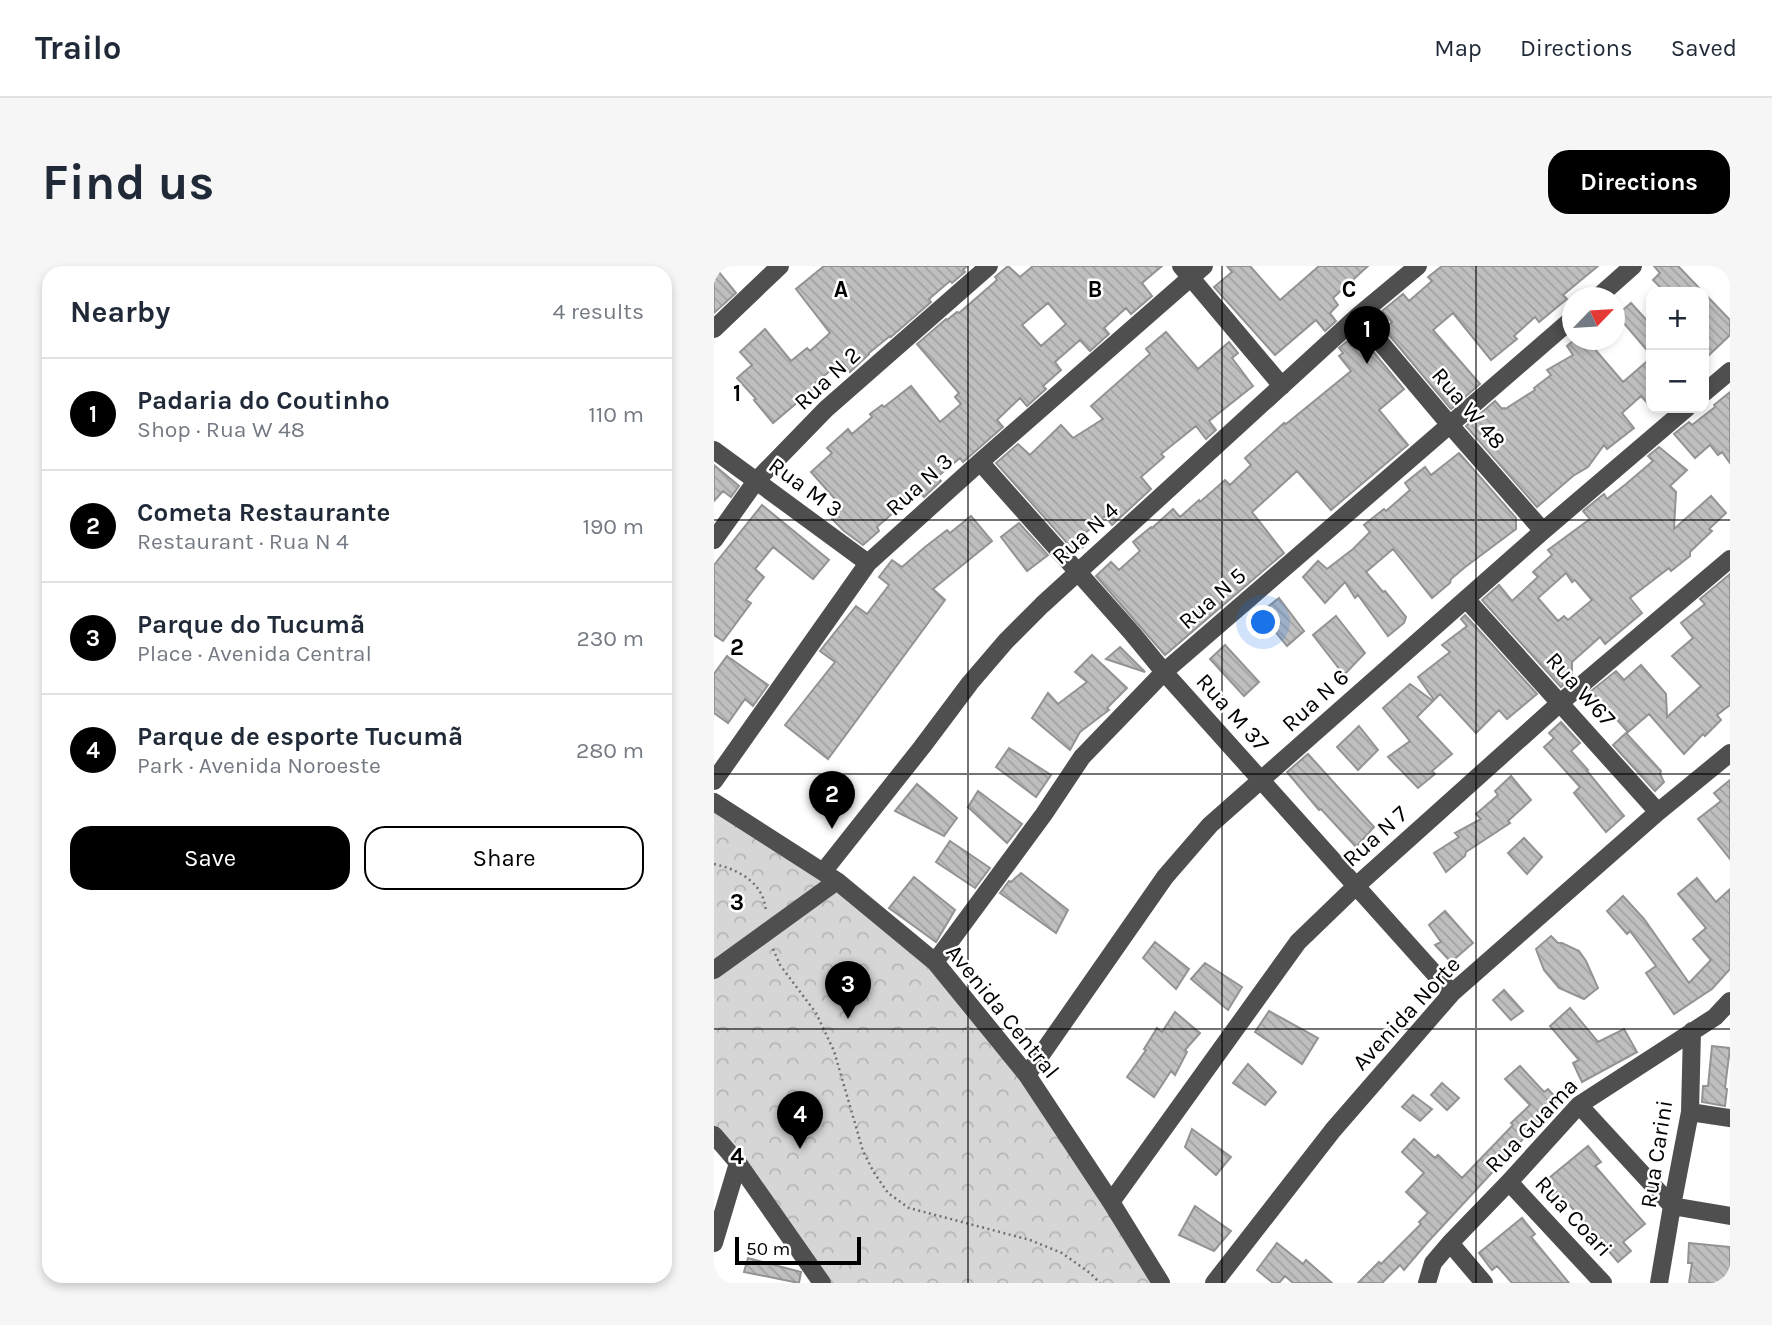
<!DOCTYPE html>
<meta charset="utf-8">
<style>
:root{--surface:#fff;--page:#f6f6f7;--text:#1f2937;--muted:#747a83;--line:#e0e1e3;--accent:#000}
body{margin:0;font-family:Karla,sans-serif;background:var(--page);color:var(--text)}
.controls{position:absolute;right:21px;top:21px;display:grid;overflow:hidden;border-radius:14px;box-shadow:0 4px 10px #0003}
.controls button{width:63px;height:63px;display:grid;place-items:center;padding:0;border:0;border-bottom:2px solid var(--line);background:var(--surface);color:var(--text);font:35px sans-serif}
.compass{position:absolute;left:848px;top:21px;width:63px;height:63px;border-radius:50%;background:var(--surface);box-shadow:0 4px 10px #0003;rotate:65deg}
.scale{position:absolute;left:21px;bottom:18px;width:126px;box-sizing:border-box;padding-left:7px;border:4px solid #000;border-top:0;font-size:19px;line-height:24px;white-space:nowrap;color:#000;-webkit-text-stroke:5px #fff;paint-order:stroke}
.you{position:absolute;left:550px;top:357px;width:24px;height:24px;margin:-18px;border:5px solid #fff;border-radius:50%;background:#1a73e8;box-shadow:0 0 0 10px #1a73e833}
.badge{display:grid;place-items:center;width:46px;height:46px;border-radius:50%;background:var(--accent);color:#fff;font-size:23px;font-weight:700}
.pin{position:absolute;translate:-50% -58px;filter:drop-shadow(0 2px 4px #0008)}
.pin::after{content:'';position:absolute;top:37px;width:24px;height:21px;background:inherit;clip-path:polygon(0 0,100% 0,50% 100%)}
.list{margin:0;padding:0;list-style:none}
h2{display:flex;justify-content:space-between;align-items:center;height:91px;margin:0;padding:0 28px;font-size:30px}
h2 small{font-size:23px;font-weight:400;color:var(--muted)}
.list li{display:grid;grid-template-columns:46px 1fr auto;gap:21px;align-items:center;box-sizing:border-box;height:112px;padding:0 28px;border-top:2px solid var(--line)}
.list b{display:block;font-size:26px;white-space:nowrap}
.list p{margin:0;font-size:23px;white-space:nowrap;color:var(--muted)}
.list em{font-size:23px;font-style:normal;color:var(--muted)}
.actions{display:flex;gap:14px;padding:21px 28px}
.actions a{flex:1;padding:16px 0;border:2px solid var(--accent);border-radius:21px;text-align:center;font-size:24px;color:var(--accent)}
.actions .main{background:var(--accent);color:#fff}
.map{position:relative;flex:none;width:1016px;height:1017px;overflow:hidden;border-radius:21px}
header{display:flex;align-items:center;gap:42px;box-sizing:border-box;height:98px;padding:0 35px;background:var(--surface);border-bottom:2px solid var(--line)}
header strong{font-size:33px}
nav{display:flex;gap:38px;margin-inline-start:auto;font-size:24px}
.intro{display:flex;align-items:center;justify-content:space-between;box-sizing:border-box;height:168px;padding:0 42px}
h1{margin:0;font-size:49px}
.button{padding:18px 32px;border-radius:21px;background:var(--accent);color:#fff;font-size:24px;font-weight:700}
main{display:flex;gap:42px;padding:0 42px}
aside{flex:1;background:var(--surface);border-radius:21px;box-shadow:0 4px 10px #0003}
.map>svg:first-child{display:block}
</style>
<header>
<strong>Trailo</strong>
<nav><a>Map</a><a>Directions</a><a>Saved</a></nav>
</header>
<div class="intro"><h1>Find us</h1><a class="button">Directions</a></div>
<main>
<aside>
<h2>Nearby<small>4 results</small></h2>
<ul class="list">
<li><span class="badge">1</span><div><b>Padaria do Coutinho</b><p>Shop · Rua W 48</p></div><em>110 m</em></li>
<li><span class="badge">2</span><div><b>Cometa Restaurante</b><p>Restaurant · Rua N 4</p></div><em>190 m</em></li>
<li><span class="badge">3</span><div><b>Parque do Tucumã</b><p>Place · Avenida Central</p></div><em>230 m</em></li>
<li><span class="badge">4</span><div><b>Parque de esporte Tucumã</b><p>Park · Avenida Noroeste</p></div><em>280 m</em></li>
</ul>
<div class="actions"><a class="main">Save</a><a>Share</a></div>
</aside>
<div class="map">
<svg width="1016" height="1017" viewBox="0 0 1016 1017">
<defs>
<pattern id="park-crowns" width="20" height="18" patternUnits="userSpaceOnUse" patternTransform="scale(1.75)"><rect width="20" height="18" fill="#d6d6d6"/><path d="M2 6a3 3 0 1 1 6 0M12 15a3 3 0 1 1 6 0" fill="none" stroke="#b6b6b6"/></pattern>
<pattern id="building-back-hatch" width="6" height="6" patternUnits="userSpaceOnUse" patternTransform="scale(1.75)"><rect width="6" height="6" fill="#bfbfbf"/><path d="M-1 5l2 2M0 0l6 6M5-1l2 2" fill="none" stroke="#a2a2a2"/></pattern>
</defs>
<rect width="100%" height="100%" fill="#fff"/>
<!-- park -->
<path fill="url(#park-crowns)" d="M 0,537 L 221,696 L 313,809 L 447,1017 L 108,1017 L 0,869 Z"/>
<!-- building -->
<path fill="url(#building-back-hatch)" stroke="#939393" stroke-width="2" fill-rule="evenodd" d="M 0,0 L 22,27 L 0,47 Z
M 110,0 L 253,0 L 249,4 L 251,6 L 238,17 L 236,15 L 215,33 L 217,36 L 177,71 L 176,70 L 155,87 L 155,88 L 136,106 L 128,96 L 102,116 L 104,119 L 59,157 L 40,134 L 42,133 L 23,112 L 38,99 L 26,86 L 51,63 L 77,95 L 93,82 L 96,85 L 116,67 L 82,23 Z
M 294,0 L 306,11 L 319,0 L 448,0 L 428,17 L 438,30 L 417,48 L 412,42 L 390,62 L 395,68 L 376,85 L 366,74 L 341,96 L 347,104 L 329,120 L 332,123 L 313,140 L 306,132 L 283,154 L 289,161 L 249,196 L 246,192 L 223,211 L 227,215 L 210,231 L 204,225 L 163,261 L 165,265 L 149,279 L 130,265 L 118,253 L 129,242 L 97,206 L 118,187 L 113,182 L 134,163 L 138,168 L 158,151 L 156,148 L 168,139 L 170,141 L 197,120 L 226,156 L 247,138 L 241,131 L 245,127 L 203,78 L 232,53 L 233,54 L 243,46 L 245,47 L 283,14 L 281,11 ZM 334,37 L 352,58 L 327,80 L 308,59 Z
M 513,0 L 536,0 L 566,34 L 605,0 L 654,0 L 619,32 L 624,39 L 616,47 L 622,55 L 611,65 L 602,54 L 561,89 L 500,21 L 518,6 Z
M 728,0 L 884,0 L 849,29 L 853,33 L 825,56 L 821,51 L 800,70 L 803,73 L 777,94 L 739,47 L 719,64 L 766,118 L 737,143 L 670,63 L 678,56 L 668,45 L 689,28 L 695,35 L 718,15 L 714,11 Z
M 940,0 L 964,0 L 989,26 L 951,26 L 939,14 L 946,7 Z
M 990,27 L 1016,54 L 1016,69 L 990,94 Z
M 917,37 L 937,59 L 937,89 L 903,49 Z
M 452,66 L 484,103 L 515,76 L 524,87 L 518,92 L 539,120 L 495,155 L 502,164 L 492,173 L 482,160 L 447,188 L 450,191 L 427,211 L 437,223 L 398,259 L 391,250 L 370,268 L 376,275 L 362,287 L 282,197 L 304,178 L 316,189 L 347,159 L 359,172 L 389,153 L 377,140 L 436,88 L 432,83 Z
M 647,71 L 690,123 L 665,144 L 694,179 L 617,244 L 583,205 L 538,246 L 570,287 L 451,389 L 382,310 L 397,296 L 405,304 L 426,285 L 419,276 L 437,261 L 438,262 L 459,243 L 466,251 L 485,234 L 486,236 L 511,214 L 516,219 L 537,199 L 531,192 L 570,157 L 572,158 L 637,105 L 625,90 L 629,87 L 625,82 L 637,72 L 641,76 Z
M 860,74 L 873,74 L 909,116 L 937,92 L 937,141 L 927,130 L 908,147 L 920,162 L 893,183 L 890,179 L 874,201 L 859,210 L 823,241 L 752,160 L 781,135 L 788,143 L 790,142 L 791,143 L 821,124 L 820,122 L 837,109 L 833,104 L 859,89 L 853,80 Z
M 1016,126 L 1016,197 L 1008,186 L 1004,189 L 996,179 L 981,192 L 960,168 L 975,156 L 978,159 L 1001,141 L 1000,139 Z
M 945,181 L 973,204 L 956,220 L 962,226 L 960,263 L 997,230 L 1012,247 L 995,263 L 998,265 L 976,286 L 976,290 L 957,305 L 955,302 L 916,332 L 928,347 L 891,378 L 886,371 L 858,396 L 858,412 L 847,421 L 768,334 L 785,319 L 798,335 L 824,311 L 819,306 L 838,289 L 834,284 L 876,253 L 869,245 L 890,228 L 893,233 L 912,218 L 939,195 L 934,190 ZM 852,307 L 858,316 L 861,314 L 878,334 L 854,354 L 850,350 L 844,355 L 824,332 Z
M 745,187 L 802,252 L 802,263 L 750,302 L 737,313 L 736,317 L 718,332 L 679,283 L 652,306 L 669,326 L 671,325 L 692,351 L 690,357 L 674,370 L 644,329 L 641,332 L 631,316 L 611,337 L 589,311 L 604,295 L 613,303 L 639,283 L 656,266 L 650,259 L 670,243 L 672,245 L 696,224 L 691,217 L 711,201 L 717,209 Z
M 0,199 L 25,220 L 17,231 L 9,225 L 0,235 Z
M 48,239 L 115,294 L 99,313 L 59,281 L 41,303 L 50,311 L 32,334 L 37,337 L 9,375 L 0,369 L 0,299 Z
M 257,250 L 278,275 L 219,323 L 231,334 L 114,493 L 71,459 L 121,396 L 106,385 L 142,340 L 153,348 L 175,319 L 165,311 L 178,294 L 188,301 L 211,281 L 233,264 L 236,267 Z
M 305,257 L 334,289 L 313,305 L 287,271 Z
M 1016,308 L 1016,439 L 1003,449 L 1007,454 L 991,470 L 989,468 L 970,488 L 935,448 L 914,466 L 877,425 L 902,405 L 910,414 L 927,399 L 952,428 L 953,451 L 987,420 L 958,390 L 979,372 L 967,357 L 991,338 L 986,333 Z
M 565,332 L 590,365 L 573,380 L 546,347 Z
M 751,349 L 823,428 L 793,453 L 785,444 L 762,467 L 726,428 L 720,434 L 704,411 L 736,386 L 728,379 L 753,360 L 747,353 Z
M 622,350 L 651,387 L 630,409 L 599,369 Z
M 511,379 L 545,416 L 530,430 L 496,393 Z
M 406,381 L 431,406 L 392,393 Z
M 378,389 L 413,422 L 393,442 L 395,444 L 366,466 L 356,484 L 318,452 L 334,427 L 344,438 L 373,416 L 361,406 Z
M 13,390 L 54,419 L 39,440 L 31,433 L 14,457 L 0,447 L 0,408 Z
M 696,418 L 719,435 L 703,451 L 738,488 L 718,505 L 721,508 L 704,522 L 674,491 L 696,475 L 669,442 Z
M 847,456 L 866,477 L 857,485 L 874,504 L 873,505 L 910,550 L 892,566 L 860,527 L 866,521 L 830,481 L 840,472 L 835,467 Z
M 645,460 L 664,484 L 644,504 L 623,481 Z
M 912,467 L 947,505 L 946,508 L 950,516 L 941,525 L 899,479 Z
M 295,482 L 337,509 L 322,531 L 282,501 Z
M 594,488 L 660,561 L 642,581 L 607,543 L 605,544 L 573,506 Z
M 797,510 L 817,534 L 794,555 L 796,557 L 752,586 L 751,590 L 732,606 L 720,587 L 745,571 L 741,567 L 767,553 L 762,548 L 784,529 L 781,525 Z
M 1016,514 L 1016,593 L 984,553 L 1007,535 L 1000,527 Z
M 203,518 L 243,552 L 230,570 L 181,545 Z
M 264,525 L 308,558 L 293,577 L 254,541 Z
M 810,572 L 828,591 L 813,608 L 794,587 Z
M 236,575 L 276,602 L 261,622 L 222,596 Z
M 307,607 L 354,644 L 342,667 L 286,627 L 295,615 L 297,616 Z
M 200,611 L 241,644 L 222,676 L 175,642 Z
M 983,612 L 1002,636 L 1016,623 L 1016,703 L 998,723 L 960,748 L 932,707 L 942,700 L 916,665 L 913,668 L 893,645 L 909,630 L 930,653 L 975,717 L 997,694 L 979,673 L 992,662 L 964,628 Z
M 731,645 L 759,677 L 737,696 L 721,679 L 727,676 L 715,659 Z
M 837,670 L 844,677 L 848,677 L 865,685 L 872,695 L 884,722 L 870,733 L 845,722 L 830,704 L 822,683 Z
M 441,676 L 475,703 L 462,723 L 429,692 Z
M 491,697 L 528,721 L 514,744 L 477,713 Z
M 790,724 L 809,745 L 797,754 L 779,734 Z
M 856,742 L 884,776 L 910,763 L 923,786 L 868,816 L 859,797 L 865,794 L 836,760 Z
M 555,745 L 604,772 L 588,798 L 541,766 Z
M 461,746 L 486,767 L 471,784 L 473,786 L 461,809 L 457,805 L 440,831 L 413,811 L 432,784 L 430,783 L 443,762 L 448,766 Z
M 998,780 L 1016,782 L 1011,822 L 1013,823 L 1011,840 L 988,836 L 989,820 L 994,820 Z
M 534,798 L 562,826 L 551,839 L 519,817 Z
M 806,800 L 830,826 L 834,823 L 844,834 L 832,844 L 834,846 L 712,978 L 690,1004 L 686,999 L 668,1017 L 644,1017 L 665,996 L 667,998 L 707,958 L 705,956 L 714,947 L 692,926 L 710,907 L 688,886 L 700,873 L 721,892 L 724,889 L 748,912 L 799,859 L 797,857 L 816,839 L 791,813 Z
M 728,817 L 745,832 L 733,844 L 717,829 Z
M 699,829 L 718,843 L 706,855 L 688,841 Z
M 478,863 L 517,891 L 502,909 L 471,881 Z
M 874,880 L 887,896 L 881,900 L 931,958 L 909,976 L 917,985 L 904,996 L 847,929 L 842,933 L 829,917 Z
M 481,940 L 517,965 L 500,985 L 465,969 Z
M 808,952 L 821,968 L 817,971 L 855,1017 L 798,1017 L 783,1000 L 778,1004 L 765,987 Z
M 563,977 L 589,998 L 592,994 L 618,1017 L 579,1017 L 571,1010 L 565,1017 L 559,1017 L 543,1004 Z
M 975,977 L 1016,981 L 1016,1017 L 975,1017 L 978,997 L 974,997 Z
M 34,992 L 87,1006 L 85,1017 L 30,1006 Z"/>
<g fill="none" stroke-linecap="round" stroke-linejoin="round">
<!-- path -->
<path stroke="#717171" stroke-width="2.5" stroke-dasharray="2 3.5" stroke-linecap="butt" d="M 0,598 C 26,604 50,617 52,646
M 59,683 L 66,699 L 102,747 L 120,785 L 149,885 L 159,905 L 174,927 L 195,942 L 316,974 L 348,987 L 376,1007 L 386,1017"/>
<!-- minor -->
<path stroke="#4f4f4f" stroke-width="18" d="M 467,0 L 568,120
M 883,32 L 919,0
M 644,50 L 736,159 L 829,265
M 0,63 L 66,0
M 990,127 L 1016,105
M 0,184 L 154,297
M 266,196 L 418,367 L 450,406 L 738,727
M 0,274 L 42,215 L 112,143 L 275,0
M 752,333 L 944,546
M 0,515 L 154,297 L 266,196 L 490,0
M 0,536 L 123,615 L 221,696 L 313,809 L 397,936 L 447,1017
M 109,606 L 208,481 L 256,417 L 292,375 L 328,339 L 644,50 L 704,0
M 221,696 L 330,548 L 368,491 L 450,406 L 858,53
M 0,704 L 123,615
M 313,809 L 451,611 L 496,559 L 829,265 L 973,142
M 865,839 L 958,940 L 1016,950
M 976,846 L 1016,852
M 0,869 L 24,897 L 108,1017
M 795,916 L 889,1017
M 397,936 L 584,676 L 641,621 L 846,437 L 1016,293
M 0,977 L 24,897
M 736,977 L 770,1017
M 500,1017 L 619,864 L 738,727 L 944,546 L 1016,487
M 713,1017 L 719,997 L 736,977 L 795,916 L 865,839 L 1001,751 L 1016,735
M 945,1017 L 958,940 L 976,846 L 978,765"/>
</g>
<!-- grid -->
<path fill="none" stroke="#000" stroke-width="2" stroke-opacity="0.55" d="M 254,0 L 254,1017M 508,0 L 508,1017M 762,0 L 762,1017M 0,254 L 1016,254M 0,508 L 1016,508M 0,763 L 1016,763"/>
<g text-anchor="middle" stroke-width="5" stroke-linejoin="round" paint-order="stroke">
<!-- street labels -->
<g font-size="23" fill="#000" stroke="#fff">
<text transform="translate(113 112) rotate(-43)" y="8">Rua N 2</text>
<text transform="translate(755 142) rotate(49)" y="8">Rua W 48</text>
<text transform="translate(205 218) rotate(-42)" y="8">Rua N 3</text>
<text transform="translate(92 221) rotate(36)" y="8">Rua M 3</text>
<text transform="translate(371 267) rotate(-42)" y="8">Rua N 4</text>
<text transform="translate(498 332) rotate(-41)" y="8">Rua N 5</text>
<text transform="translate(867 423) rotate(48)" y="8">Rua W67</text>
<text transform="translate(601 434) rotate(-42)" y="8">Rua N 6</text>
<text transform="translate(519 446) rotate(48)" y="8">Rua M 37</text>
<text transform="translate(661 570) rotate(-42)" y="8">Rua N 7</text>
<text transform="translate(289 745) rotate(51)" y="8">Avenida Central</text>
<text transform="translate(692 747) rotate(-47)" y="8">Avenida Norte</text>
<text transform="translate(817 859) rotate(-46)" y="8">Rua Guama</text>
<text transform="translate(942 888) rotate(-81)" y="8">Rua Carini</text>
<text transform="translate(860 950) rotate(47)" y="8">Rua Coari</text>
</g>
</g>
<g font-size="23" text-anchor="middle" font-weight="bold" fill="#000" stroke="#fff" stroke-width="5" stroke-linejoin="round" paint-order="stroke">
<text x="127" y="31">A</text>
<text x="381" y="31">B</text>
<text x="635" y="31">C</text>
<text x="23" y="135">1</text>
<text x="23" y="389">2</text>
<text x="23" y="644">3</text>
<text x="23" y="898">4</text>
</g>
</svg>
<div class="controls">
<button>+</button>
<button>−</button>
</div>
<svg class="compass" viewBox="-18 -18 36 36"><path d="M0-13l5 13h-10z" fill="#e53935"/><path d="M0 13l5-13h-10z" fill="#747a83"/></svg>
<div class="scale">50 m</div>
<div class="you"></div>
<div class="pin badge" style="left:653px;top:98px">1</div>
<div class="pin badge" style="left:118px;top:563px">2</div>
<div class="pin badge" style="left:134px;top:753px">3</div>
<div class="pin badge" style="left:86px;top:883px">4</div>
</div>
</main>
